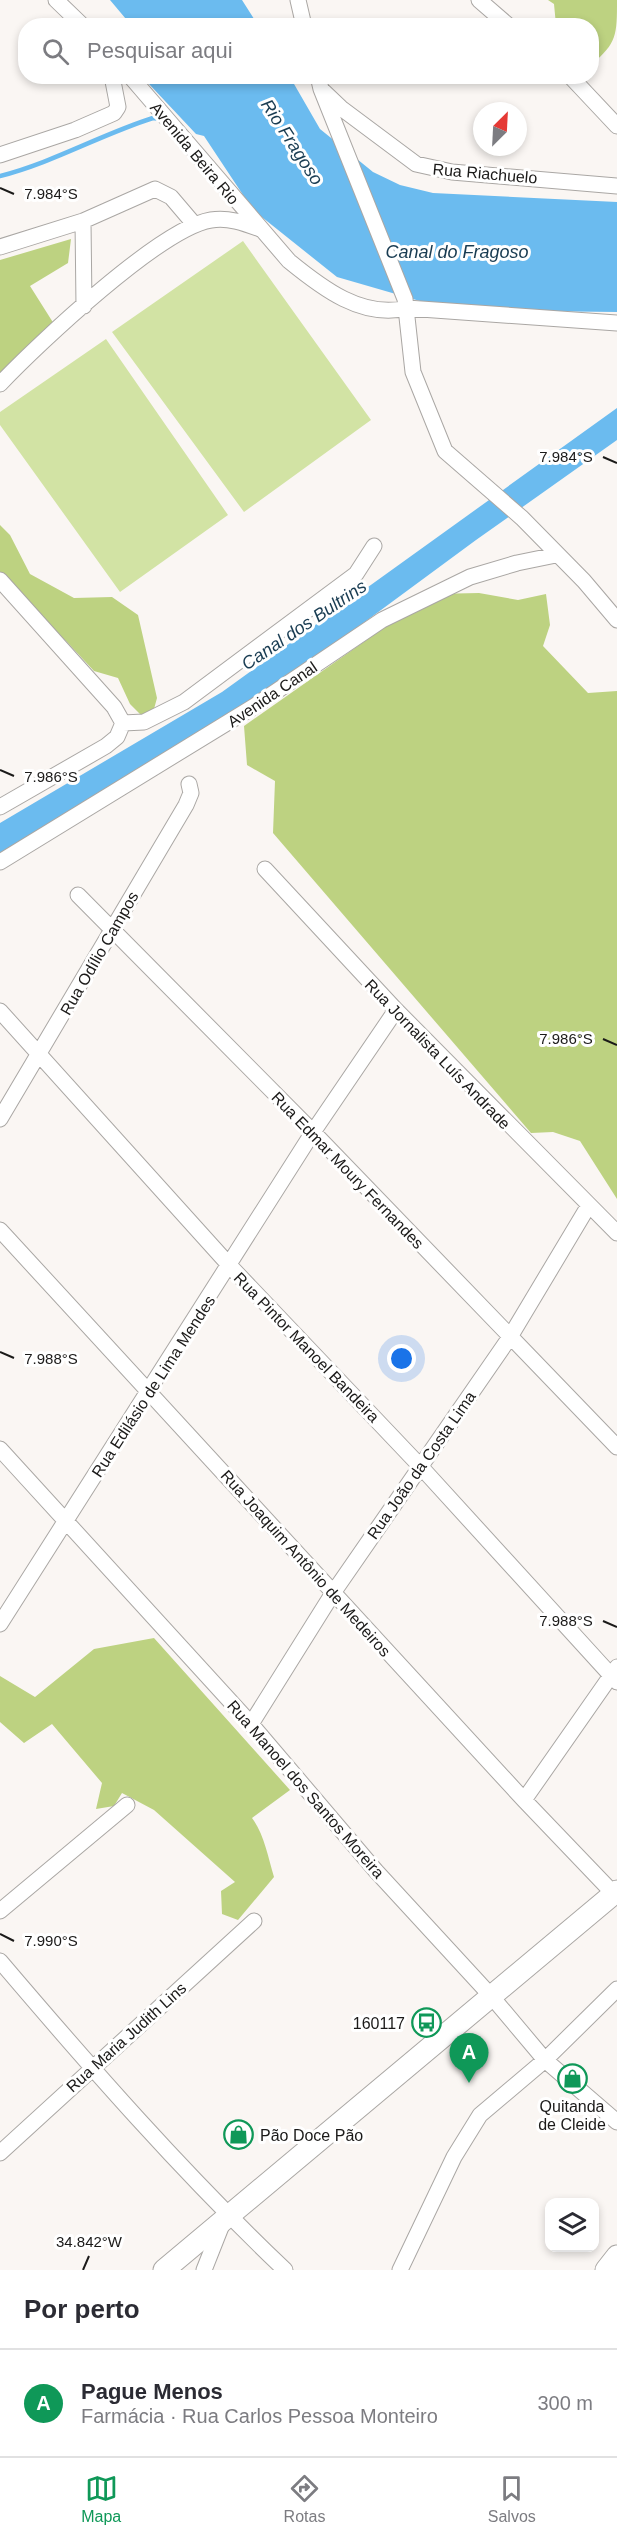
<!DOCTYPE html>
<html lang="pt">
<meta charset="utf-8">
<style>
:root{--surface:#fff;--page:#f2f2f3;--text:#2b2b33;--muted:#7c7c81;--line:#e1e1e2;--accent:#0f9858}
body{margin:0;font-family:Helvetica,sans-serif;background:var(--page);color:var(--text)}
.controls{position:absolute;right:18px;bottom:18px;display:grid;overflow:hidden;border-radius:12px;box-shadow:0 3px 9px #0003}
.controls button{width:54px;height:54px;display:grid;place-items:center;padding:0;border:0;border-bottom:2px solid var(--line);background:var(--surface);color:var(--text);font:30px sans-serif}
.compass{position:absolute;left:473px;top:102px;width:54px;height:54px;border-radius:50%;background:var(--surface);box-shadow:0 3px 9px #0003;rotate:24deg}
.you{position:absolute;left:402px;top:1359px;width:21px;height:21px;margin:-15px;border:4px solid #fff;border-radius:50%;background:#1a73e8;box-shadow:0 0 0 9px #1a73e833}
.badge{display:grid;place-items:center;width:39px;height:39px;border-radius:50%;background:var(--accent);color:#fff;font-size:20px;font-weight:700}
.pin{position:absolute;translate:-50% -50px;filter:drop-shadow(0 2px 3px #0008)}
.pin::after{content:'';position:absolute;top:32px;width:21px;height:18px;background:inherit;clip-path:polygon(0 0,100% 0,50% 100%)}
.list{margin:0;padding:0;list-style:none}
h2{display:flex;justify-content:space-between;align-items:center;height:78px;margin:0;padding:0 24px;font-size:26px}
h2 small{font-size:20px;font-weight:400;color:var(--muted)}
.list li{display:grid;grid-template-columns:39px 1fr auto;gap:18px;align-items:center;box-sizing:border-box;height:108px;padding:0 24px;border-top:2px solid var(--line)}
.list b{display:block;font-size:22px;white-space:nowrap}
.list p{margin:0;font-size:20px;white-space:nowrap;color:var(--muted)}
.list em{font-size:20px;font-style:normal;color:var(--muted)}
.icon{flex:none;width:33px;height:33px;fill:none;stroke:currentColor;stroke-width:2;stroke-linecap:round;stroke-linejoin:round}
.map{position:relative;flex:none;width:617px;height:2270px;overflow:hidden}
.search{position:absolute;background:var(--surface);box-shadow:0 3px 9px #0003;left:18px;right:18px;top:18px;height:66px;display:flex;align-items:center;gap:15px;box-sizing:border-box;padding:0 21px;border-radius:24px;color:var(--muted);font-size:22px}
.sheet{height:186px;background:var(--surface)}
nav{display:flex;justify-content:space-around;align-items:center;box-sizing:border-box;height:84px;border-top:2px solid var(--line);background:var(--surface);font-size:16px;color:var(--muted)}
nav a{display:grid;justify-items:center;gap:3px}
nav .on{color:var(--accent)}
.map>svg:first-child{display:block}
</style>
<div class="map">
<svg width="617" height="2270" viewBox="0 0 617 2270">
<rect width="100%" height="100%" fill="#faf6f3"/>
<!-- green -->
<path fill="#d2e3a4" d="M 243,241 L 371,420 L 244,512 L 112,332 Z
M 106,339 L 228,515 L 120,592 L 0,425 L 0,412 Z"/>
<!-- forest -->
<path fill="#bdd281" d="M 548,0 L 617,0 C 617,35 617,43 592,64 L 592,26 L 556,25 L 554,4 Z
M 71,239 L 68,263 L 30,286 L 54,324 L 0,377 L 0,260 Z
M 0,525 L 10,535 L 30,574 L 74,598 L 112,597 L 138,615 L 157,698 L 154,709 L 142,716 L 130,704 L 118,678 L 94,671 L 66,641 L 26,609 L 0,580 Z
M 479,593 L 518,600 L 546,594 L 550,625 L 543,646 L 588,693 L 617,691 L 617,1199 L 580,1141 L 553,1132 L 531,1133 L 273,833 L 275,781 L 247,765 L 244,726 L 432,594 Z
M 154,1638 L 290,1790 L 252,1818 C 264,1834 268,1857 274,1877 L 238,1920 L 222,1914 L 221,1891 L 235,1882 L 154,1810 L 122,1793 L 114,1806 L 96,1809 L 102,1783 L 52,1724 L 24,1743 L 0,1722 L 0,1676 L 35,1697 L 94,1649 Z"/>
<!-- water -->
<path fill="#6bbbef" d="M 110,0 L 242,0 L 258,25 L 131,25 Z
M 155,77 L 290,77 L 320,129 L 373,172 L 400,185 L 433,193 L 617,202 L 617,312 L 451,310 L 337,277 L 253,210 L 204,136 L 196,134 L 149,84 Z
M 617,408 L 617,440 L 476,540 L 267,694 L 0,856 L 0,823 L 222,692 Z"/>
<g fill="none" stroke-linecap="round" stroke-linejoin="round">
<!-- stream -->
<path stroke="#6bbbef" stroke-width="4.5" d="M 0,176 C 52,163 102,134 153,118 L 160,119"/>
<defs>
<path id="street" d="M 56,0 L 83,26
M 298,0 L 304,26
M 479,0 L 509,26
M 130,76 L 289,261 C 322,288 362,319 407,308 L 617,323
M 318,76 L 321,89 L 341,108 L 416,164 L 452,172 L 617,186
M 570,76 L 617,126
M 321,89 L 405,299 L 413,372 L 445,451 L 522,518 L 584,581 L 617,620
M 0,155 L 75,130 L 114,113 L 118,107 L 112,76
M 83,221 L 84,306
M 0,247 L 83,221 L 155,189 L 171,197 L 194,224
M 0,384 C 38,344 161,228 211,220 C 228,217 244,223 260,229
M 0,580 L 114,707 L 123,723
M 123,723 L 144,722 L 184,702 L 356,574 L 374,546
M 0,807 L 106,746 L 117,737 L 123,723
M 0,862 L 253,707 L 382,620 L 470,577 L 517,563 L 556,555
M 265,869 L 396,1010 L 617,1233
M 78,895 L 313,1132 L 617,1447
M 0,1011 L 230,1266 L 421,1467 L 617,1682
M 0,1119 L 186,805 L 191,793 L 189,784
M 0,1230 L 524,1800 L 614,1894
M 0,1449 L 251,1724 L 376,1871 L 492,1997 L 545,2060 L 617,2122
M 0,1624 L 313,1132 L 396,1010
M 251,1724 L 333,1593 L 510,1337 L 589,1205
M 524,1800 L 617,1667
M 0,1911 L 127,1805
M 0,1961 C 91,2068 183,2173 285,2270
M 0,2153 L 254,1921
M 204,2270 L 223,2222
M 400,2270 L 454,2157 L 480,2115 L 545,2060 L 617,1989"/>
<path id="secondary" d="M 164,2270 L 617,1891
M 606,2270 L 617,2256"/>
</defs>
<!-- street casing -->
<use href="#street" stroke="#aaa7a4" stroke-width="17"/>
<!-- secondary casing -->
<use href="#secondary" stroke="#aaa7a4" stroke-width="23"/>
<!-- street -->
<use href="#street" stroke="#fff" stroke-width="15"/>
<!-- secondary -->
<use href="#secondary" stroke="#fff" stroke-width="21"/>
</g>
<!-- ticks -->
<path fill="none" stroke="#1b1a19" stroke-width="2" d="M 0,188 L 14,194M 603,457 L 617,463M 0,770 L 14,776M 603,1039 L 617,1045M 0,1352 L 14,1358M 603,1621 L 617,1627M 0,1934 L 14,1941M 83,2270 L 89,2256"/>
<!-- icons -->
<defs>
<symbol id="bus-ring" viewBox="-11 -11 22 22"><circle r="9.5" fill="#fff" stroke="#0f9858" stroke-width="1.5"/><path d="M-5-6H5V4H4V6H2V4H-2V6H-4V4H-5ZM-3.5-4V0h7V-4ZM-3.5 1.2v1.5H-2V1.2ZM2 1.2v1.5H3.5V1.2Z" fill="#0f9858"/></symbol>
<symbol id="shop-ring" viewBox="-11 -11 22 22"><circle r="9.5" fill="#fff" stroke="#0f9858" stroke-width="1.5"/><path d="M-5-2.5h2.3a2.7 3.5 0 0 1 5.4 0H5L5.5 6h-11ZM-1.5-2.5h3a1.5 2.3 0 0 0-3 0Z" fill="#0f9858"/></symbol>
</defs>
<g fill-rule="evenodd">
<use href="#bus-ring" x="410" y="2006" width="33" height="33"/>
<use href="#shop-ring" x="556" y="2062" width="33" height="33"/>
<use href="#shop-ring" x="222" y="2118" width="33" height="33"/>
</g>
<g text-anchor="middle" stroke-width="6" stroke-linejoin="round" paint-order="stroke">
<!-- street labels -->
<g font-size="16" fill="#1b1a19" stroke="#fff">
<text transform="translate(195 153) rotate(50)" y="6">Avenida Beira Rio</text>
<text transform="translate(485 173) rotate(5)" y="6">Rua Riachuelo</text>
<text transform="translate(272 694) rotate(-34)" y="6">Avenida Canal</text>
<text transform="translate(99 953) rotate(-60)" y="6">Rua Odílio Campos</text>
<text transform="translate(438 1054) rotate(46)" y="6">Rua Jornalista Luís Andrade</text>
<text transform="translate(348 1170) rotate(46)" y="6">Rua Edmar Moury Fernandes</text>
<text transform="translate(307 1347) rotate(46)" y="6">Rua Pintor Manoel Bandeira</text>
<text transform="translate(153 1386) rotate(-57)" y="6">Rua Edilásio de Lima Mendes</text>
<text transform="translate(421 1465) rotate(-55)" y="6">Rua João da Costa Lima</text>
<text transform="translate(306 1563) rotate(48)" y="6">Rua Joaquim Antônio de Medeiros</text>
<text transform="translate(306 1789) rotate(49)" y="6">Rua Manoel dos Santos Moreira</text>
<text transform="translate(126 2037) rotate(-42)" y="6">Rua Maria Judith Lins</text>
</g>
<!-- poi labels -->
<g font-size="16" fill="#1b1a19" stroke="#fff" text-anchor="end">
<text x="405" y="2029">160117</text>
<text x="572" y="2112" text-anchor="middle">Quitanda<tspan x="572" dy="18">de Cleide</tspan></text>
<text x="260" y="2141" text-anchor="start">Pão Doce Pão</text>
</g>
<!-- water labels -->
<g font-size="18" font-style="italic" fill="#193c52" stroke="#fff">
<text transform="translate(292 142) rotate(57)" y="6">Rio Fragoso</text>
<text x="457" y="258">Canal do Fragoso</text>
<text transform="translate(304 625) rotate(-34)" y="6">Canal dos Bultrins</text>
</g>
</g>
<g font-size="15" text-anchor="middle" fill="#1b1a19" stroke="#fff" stroke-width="6" stroke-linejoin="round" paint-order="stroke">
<text x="51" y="199">7.984°S</text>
<text x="566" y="462">7.984°S</text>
<text x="51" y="782">7.986°S</text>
<text x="566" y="1044">7.986°S</text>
<text x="51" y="1364">7.988°S</text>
<text x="566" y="1626">7.988°S</text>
<text x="51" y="1946">7.990°S</text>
<text x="89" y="2247">34.842°W</text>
</g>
</svg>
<div class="controls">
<button><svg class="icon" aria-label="layers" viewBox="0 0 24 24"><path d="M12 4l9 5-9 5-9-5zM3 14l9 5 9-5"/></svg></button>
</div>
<svg class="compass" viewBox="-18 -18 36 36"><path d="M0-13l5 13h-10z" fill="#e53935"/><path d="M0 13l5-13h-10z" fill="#7c7c81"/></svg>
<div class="you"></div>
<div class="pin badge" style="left:469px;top:2083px">A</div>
<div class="search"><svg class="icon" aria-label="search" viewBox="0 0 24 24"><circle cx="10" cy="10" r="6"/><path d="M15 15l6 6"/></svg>Pesquisar aqui</div>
</div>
<section class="sheet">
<h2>Por perto<small></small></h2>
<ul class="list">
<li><span class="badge">A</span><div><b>Pague Menos</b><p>Farmácia · Rua Carlos Pessoa Monteiro</p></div><em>300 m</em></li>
</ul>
</section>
<nav>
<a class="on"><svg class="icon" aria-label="map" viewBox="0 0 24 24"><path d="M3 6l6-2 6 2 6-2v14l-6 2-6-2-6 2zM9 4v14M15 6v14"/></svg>Mapa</a>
<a><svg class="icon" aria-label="directions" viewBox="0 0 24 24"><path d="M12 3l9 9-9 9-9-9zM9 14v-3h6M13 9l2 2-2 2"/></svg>Rotas</a>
<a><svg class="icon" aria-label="saved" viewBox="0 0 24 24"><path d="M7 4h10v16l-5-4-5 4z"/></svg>Salvos</a>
</nav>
